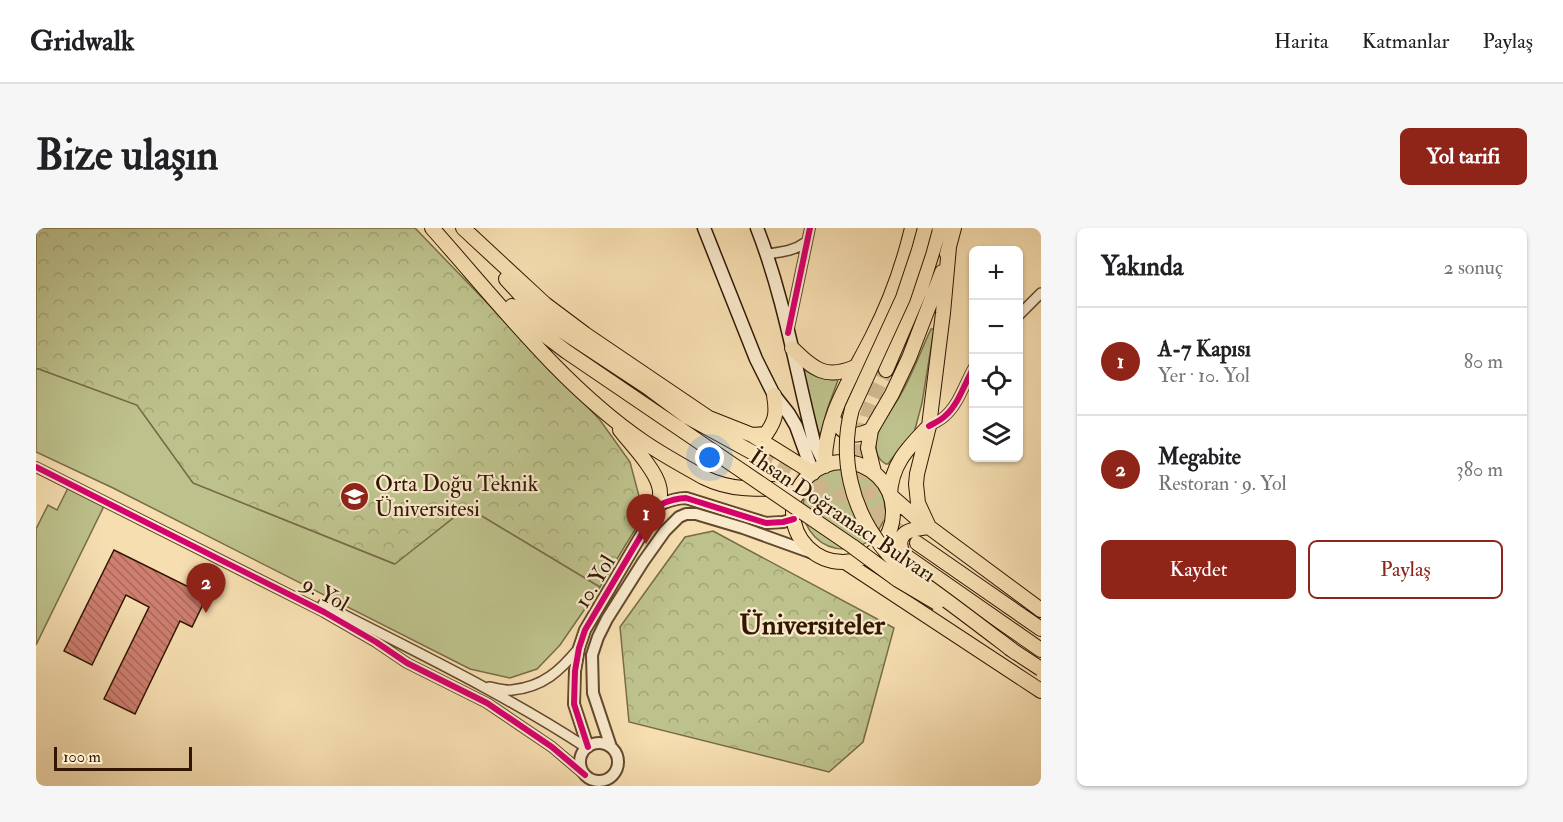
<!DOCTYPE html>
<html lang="tr">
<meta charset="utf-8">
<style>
:root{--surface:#fff;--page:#f6f6f6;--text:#202124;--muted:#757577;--line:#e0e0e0;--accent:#8f2418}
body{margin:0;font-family:"IM FELL Double Pica",serif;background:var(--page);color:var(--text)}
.controls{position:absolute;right:18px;top:18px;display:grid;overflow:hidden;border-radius:9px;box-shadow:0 2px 4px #0004}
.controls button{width:54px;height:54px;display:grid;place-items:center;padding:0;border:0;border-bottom:2px solid var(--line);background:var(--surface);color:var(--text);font:30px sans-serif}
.scale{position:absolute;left:18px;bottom:15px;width:138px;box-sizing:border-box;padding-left:6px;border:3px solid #321602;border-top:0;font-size:16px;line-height:21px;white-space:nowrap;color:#321602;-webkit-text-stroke:4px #f9eacc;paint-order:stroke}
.you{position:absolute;left:674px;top:230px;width:21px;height:21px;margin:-15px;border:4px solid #fff;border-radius:50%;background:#1a73e8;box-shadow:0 0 0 9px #1a73e833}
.badge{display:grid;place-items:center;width:39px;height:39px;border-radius:50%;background:var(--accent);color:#fff;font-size:20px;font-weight:700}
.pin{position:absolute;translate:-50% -50px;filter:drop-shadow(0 2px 3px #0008)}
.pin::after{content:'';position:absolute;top:32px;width:21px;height:18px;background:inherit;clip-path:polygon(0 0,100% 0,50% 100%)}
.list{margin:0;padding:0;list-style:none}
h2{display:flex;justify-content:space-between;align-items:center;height:78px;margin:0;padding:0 24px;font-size:26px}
h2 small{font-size:20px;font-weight:400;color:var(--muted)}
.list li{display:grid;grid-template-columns:39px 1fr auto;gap:18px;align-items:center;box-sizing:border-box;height:108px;padding:0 24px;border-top:2px solid var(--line)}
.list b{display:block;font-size:22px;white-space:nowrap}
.list p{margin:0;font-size:20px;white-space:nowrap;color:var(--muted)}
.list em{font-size:20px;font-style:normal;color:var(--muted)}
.actions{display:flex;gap:12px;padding:18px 24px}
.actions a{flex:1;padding:14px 0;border:2px solid var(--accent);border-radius:9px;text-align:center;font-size:21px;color:var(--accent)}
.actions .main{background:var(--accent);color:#fff}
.icon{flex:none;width:33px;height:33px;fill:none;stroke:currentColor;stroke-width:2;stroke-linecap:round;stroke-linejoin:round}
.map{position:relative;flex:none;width:1005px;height:558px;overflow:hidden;border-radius:9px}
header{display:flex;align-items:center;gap:36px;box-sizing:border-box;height:84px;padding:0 30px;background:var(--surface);border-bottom:2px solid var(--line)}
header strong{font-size:28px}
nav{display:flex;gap:33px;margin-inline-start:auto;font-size:21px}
.intro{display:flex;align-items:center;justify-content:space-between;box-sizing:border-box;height:144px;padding:0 36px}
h1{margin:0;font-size:42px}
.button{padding:15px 27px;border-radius:9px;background:var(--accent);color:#fff;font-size:21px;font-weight:700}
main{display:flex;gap:36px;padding:0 36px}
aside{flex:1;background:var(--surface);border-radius:9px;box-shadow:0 2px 4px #0004}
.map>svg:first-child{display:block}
</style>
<header>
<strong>Gridwalk</strong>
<nav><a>Harita</a><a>Katmanlar</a><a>Paylaş</a></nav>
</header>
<div class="intro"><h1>Bize ulaşın</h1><a class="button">Yol tarifi</a></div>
<main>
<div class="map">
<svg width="1005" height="558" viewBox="0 0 1005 558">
<defs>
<pattern id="forest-crowns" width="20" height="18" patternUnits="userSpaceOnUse" patternTransform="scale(1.5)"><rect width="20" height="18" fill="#bdc18b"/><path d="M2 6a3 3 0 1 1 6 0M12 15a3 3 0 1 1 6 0" fill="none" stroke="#a3a576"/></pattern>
<pattern id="building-back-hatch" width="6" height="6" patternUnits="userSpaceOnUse" patternTransform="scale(1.5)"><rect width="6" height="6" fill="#cf7f70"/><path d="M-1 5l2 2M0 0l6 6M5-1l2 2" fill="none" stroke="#a9675a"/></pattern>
</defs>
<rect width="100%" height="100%" fill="#f6deb0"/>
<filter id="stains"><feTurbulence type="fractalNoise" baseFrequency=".00333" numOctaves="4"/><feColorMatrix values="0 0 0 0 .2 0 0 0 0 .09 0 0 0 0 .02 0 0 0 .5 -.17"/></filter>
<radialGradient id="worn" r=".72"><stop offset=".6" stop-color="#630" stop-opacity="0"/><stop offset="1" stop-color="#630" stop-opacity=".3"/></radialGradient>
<!-- green -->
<path fill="#bdc18b" stroke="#786c46" stroke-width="1.5" d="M 895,101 L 898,101 L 886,175 L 878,205 L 866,217 L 852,236 L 850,236 C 838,230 838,214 843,202 C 848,190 859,178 865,166 C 877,145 885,122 895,101 Z
M 0,140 L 101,177 L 157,255 L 358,336 L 431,279 L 564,359 L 524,417 L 501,441 L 474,450 L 434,441 L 77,260 L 0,224 Z
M 767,141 C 778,149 788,152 802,152 L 791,182 L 784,208 L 778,190 Z
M767 280a41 41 0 1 1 82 0a41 41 0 1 1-82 0Z
M 33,258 L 69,276 L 0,417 L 0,301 L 12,277 L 21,282 Z"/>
<!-- forest -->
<path fill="url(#forest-crowns)" stroke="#786c46" stroke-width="1.5" d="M 0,0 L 379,0 L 564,192 L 594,234 L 608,287 L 564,359 L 431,279 L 359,336 L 157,255 L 101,177 L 0,140 Z
M 677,303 L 858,400 L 827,514 L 793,544 L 593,494 L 584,399 L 649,309 Z"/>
<!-- building -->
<path fill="url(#building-back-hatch)" stroke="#321602" stroke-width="1.5" d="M 78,322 L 171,368 L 156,399 L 144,393 L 99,486 L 68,471 L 113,379 L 90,367 L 56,437 L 28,423 Z"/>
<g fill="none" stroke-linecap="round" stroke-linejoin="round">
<!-- primary-tunnel -->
<path stroke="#cfb68d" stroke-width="14" stroke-dasharray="14 7" stroke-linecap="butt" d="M 723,228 L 761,249 L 815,272 L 845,290 L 877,312
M 845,290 C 839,277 832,264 829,250 C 818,209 833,178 850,142"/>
<defs>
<path id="minor" d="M 731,26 C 746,24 758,23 770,14
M 982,88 L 1005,65
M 753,100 L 774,0
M 893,198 C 898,195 904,193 909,188 C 923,176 929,154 938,139
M 0,239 L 288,384 L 340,414 L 371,435 L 451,475 L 516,519 L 549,547
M 287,376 C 376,422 467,465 551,520
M 453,459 C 460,460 469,463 476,462 C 507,459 524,443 543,420"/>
<path id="tertiary" d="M544 534a19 19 0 1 1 38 0a19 19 0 1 1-38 0Z
M 552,519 L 538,476 L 539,443 L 543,420 L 549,402 L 623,277 C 632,273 640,270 650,270 L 730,295 L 747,294 L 758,291
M 575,519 L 557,465 L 556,427 L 562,409 L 571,391 L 607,334 L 629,303 L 643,289 L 650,286 L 660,286 L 707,300 L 782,327"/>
<path id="secondary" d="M 668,0 L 720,131 L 738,167 L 753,186 L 760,198 L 777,245
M 721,0 C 748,69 760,143 778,214 L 789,237"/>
<path id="primary" d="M 396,0 C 461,73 527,159 608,214 C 627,227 647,238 667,249 C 679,255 694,259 707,260 C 725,262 744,258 761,267
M 427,0 L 509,76 L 549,106 L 673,190 L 716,207 L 730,206 C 740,192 741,185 738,167
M 911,26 L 918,0
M 470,51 L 490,73 L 520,99 L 611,159 L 650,188 L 723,228
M 476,78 L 511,109 L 531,124 L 709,245
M 756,120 C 778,141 789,152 819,139
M 850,142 L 885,60 L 904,0
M 797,191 C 810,208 815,211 835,202
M 584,202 C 595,216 619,241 623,258 C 625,264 624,271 623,277
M 716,207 L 777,245
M757 284a50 50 0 1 1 100 0a50 50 0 1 1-100 0Z
M 789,238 C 787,190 816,149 836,109 C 854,74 867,38 876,0
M 838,244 L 832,220 L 835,202 L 856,166 L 873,130 L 906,44
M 854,267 L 878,288 L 1005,382
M 854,267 C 855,237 871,221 891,200
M 881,315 L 1005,401
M 858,325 L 867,326 L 1005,422
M 867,326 C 857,304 875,301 893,299 L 882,275 L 880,256 L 881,246 L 893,198 L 907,85 L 913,19
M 809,334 L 1005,463"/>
</defs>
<!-- minor casing -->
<use href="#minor" stroke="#63482e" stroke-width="12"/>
<!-- tertiary casing -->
<use href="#tertiary" stroke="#63482e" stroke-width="14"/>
<!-- secondary casing -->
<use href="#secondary" stroke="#321602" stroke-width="15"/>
<!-- primary casing -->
<use href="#primary" stroke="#321602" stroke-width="16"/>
<!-- minor -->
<use href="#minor" stroke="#f9eacc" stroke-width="9"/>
<!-- tertiary -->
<use href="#tertiary" stroke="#f9eacc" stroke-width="10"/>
<!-- secondary -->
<use href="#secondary" stroke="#f9eacc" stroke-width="12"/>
<!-- primary -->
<use href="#primary" stroke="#f6deb0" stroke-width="14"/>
<defs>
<path id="primary-bridge" d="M 889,0 L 883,22 L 867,70 L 816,181 C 803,229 815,281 847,320 C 862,339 883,352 903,367 C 929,386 955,406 980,425
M 709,245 L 816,318 L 862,352 L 901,375
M 973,420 L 1005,441"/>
</defs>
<!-- primary-bridge casing -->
<use href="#primary-bridge" stroke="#321602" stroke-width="16" stroke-linecap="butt"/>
<!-- primary-bridge -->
<use href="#primary-bridge" stroke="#f6deb0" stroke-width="14"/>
<defs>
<path id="cycleway" d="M 752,105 L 774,0
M 893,198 C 898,195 904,193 909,188 C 923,176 929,154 938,139
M 0,239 L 288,384 L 340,414 L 371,435 L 451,475 L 516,519 L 549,547
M 552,519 L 538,476 L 539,443 L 543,420 L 549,402 L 623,277 C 632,273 640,270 650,270 L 730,295 L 747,294 L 758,291"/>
</defs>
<!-- cycleway casing -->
<use href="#cycleway" stroke="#f9eacc" stroke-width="10"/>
<!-- cycleway -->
<use href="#cycleway" stroke="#d6006c" stroke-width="6"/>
</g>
<!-- icons -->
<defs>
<symbol id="university-disc" viewBox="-11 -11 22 22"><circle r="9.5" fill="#8f2418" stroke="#f9eacc"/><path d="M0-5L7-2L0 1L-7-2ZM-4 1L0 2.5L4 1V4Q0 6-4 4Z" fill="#fff"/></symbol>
</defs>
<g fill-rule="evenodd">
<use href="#university-disc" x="302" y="252" width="33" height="33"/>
</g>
<g text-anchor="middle" stroke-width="4.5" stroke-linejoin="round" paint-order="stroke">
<!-- poi labels -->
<g font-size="22" fill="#321602" stroke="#f9eacc" text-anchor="start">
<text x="339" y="263">Orta Doğu Teknik<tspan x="339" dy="25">Üniversitesi</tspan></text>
</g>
<!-- street labels -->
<g font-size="22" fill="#321602" stroke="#f9eacc">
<text transform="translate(807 287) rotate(34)" y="8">İhsan Doğramacı Bulvarı</text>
<text transform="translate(558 353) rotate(-59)" y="8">10. Yol</text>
<text transform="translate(290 365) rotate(29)" y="8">9. Yol</text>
</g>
<!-- district labels -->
<g font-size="28" font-weight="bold" fill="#321602" stroke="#f9eacc">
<text x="776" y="406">Üniversiteler</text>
</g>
</g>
<rect width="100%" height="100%" filter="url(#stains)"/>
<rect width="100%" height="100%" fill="url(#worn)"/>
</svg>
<div class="controls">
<button>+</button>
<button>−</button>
<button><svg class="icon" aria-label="locate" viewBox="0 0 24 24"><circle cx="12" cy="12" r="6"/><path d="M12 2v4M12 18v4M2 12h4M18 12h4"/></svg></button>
<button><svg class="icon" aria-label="layers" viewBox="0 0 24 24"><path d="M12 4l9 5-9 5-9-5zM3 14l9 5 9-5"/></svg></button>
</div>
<div class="scale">100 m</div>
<div class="you"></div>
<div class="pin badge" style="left:610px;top:316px">1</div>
<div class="pin badge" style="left:170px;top:385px">2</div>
</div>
<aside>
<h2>Yakında<small>2 sonuç</small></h2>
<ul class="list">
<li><span class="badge">1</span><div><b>A-7 Kapısı</b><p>Yer · 10. Yol</p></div><em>80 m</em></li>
<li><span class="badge">2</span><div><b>Megabite</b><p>Restoran · 9. Yol</p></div><em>380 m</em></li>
</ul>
<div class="actions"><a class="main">Kaydet</a><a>Paylaş</a></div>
</aside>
</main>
